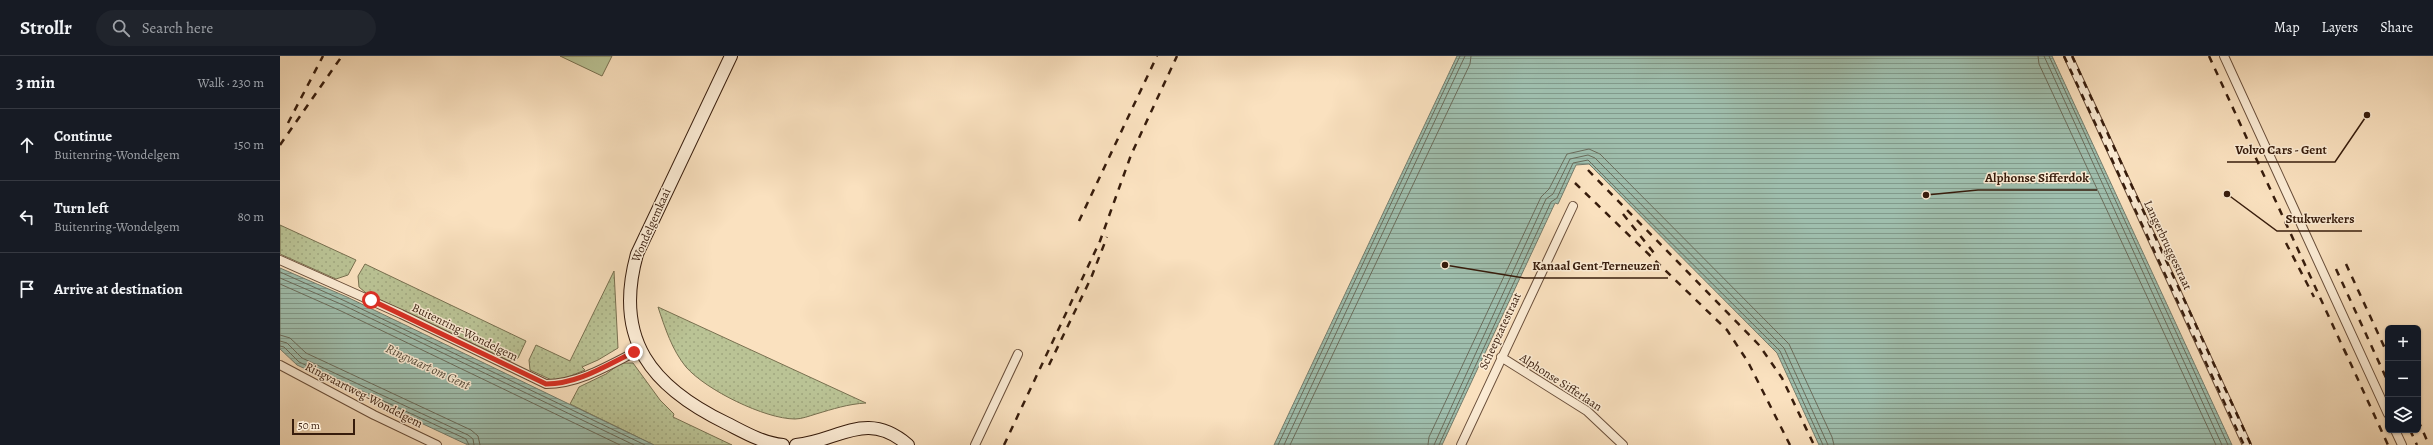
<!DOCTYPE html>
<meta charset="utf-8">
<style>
:root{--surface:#171b24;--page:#20242c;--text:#f1f3f6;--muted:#9ea1a6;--line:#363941}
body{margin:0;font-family:Alegreya,serif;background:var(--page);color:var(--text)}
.controls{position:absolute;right:12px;bottom:12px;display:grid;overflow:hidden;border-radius:6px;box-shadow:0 1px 3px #0004}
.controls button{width:36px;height:36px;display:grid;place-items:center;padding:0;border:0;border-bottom:1px solid var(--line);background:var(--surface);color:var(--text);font:20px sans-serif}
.scale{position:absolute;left:12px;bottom:10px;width:63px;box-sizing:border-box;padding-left:4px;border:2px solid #371c0c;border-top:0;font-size:11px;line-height:14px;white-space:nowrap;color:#371c0c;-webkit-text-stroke:3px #fcecd5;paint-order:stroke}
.stop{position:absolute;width:12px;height:12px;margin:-9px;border:3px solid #d93025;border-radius:50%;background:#fff}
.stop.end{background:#d93025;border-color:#fff;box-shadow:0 1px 4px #0008}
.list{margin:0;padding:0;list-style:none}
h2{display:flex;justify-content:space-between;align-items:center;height:52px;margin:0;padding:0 16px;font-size:17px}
h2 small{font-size:13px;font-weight:400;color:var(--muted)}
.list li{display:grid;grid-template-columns:26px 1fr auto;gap:12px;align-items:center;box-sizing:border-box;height:72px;padding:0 16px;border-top:1px solid var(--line)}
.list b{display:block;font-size:15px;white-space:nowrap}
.list p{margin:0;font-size:13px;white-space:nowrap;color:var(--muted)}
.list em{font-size:13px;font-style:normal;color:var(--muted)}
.icon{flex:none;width:22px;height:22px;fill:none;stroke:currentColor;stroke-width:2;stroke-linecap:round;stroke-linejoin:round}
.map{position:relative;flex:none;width:2153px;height:389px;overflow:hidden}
header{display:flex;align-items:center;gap:24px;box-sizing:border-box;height:56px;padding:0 20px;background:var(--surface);border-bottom:1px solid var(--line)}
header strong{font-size:19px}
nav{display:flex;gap:22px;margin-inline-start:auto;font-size:14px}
.search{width:280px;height:36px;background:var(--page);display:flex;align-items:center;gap:10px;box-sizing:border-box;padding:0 14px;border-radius:22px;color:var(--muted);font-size:15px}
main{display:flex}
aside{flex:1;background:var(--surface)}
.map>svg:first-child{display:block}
</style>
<header>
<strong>Strollr</strong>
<div class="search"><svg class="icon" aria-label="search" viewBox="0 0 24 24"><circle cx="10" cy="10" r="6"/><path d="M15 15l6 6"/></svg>Search here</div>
<nav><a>Map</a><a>Layers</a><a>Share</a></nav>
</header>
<main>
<aside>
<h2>3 min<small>Walk · 230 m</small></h2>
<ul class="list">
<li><svg class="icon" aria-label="ahead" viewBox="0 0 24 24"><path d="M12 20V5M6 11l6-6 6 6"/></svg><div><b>Continue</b><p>Buitenring-Wondelgem</p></div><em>150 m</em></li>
<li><svg class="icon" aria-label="left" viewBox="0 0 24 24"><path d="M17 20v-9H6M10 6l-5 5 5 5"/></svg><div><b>Turn left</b><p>Buitenring-Wondelgem</p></div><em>80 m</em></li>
<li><svg class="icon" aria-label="arrive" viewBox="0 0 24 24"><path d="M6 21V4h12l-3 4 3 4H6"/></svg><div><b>Arrive at destination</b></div></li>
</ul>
</aside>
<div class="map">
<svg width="2153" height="389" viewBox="0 0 2153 389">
<defs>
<pattern id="grass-dots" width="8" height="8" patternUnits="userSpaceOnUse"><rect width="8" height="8" fill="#bac395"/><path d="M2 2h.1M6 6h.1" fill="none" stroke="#a0a77f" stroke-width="1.8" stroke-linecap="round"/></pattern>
<pattern id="water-rules" width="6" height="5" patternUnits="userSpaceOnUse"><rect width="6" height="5" fill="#9fbead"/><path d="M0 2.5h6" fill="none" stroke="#829a8b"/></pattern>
</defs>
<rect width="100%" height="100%" fill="#fae1bf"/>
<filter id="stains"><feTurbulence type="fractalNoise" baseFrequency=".005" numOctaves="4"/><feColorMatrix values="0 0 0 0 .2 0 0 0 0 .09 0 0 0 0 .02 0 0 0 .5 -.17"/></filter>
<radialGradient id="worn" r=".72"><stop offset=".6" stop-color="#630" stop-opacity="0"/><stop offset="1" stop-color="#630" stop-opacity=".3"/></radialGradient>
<!-- grass -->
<path fill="url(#grass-dots)" stroke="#787050" d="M 0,169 L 76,204 L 68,219 L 56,223 L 0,198 Z
M 85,208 L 246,285 L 238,302 L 229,305 L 86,237 L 79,231 L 78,220 Z
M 334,215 L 338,292 L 318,304 L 302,311 L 305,314 L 276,326 L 250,314 L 249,304 L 256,289 L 290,305 Z
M 378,251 L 586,347 C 568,348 553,353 536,358 C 529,360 522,363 515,363 C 485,363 426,334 406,311 C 392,294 385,272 378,251 Z
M 341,307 L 353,307 L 380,344 L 394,358 L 393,361 L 452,389 L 374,389 L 290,348 L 299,331 L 326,318 Z"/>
<!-- park -->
<path fill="#bac395" stroke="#787050" d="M 280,0 L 332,0 L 322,20 Z"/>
<!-- water -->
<path fill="url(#water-rules)" stroke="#757d6d" d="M 1177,0 L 1772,0 L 1952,389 L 1539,389 L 1497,297 L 1309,108 L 1296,109 L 1278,148 L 1275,147 L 1162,389 L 994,389 Z
M 0,212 L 67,241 L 374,389 L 188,389 L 17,309 L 0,293 Z"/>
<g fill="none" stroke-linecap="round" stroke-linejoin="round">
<!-- shore -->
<path stroke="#6b6d5c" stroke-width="1" d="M 1758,0 L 1759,8 L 1936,389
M 1764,0 L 1942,389
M 1769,0 L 1948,389
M 0,216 L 65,245 L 365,389
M 0,222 L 63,249 L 354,389
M 0,228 L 61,255 L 340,389
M 0,279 L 10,282 L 26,297 L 191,374 L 198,380 L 200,389
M 0,285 L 7,287 L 22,302 L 188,379 L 193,383 L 194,389
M 0,290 L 4,291 L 19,306 L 186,383 L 189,389
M 998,389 L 1180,0
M 1004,389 L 1185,0
M 1010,389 L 1190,8 L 1191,0
M 1148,389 L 1149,381 L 1261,141 L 1269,133 L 1287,98 L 1309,93 L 1320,98 L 1509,288 L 1552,381 L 1554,389
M 1154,389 L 1266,143 L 1273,138 L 1290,103 L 1308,99 L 1315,102 L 1504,292 L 1548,389
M 1159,389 L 1271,146 L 1277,142 L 1293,107 L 1308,104 L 1500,295 L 1543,389"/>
<defs>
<path id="street" d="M 1788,0 L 1967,389
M 1944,0 L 2108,358
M 0,204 L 121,258 L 266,328 C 300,328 331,308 361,293
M 1221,301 L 1307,355 L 1343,389
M 0,309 L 94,359 L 157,389
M 2115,374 L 2122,389
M 695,389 L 738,298
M 1181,389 L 1293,150"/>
<path id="secondary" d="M 451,0 L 357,198 C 333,284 372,331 446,367 C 464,376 482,387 503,389
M 516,389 C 559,385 586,353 628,389"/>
</defs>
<!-- street casing -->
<use href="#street" stroke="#684d39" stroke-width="10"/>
<!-- secondary casing -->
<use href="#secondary" stroke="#371c0c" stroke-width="14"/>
<!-- street -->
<use href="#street" stroke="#fcecd5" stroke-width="8"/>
<!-- secondary -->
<use href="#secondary" stroke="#fcecd5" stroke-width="12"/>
<!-- rail -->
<path stroke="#371c0c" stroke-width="2.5" stroke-dasharray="7 7" stroke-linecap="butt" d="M 1784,0 L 1964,389
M 1792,0 L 1971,389
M 1929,0 L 2066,298
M 8,67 L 43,0
M 0,89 L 62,0
M 1308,114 L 1479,289 L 1502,322 L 1534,389
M 1295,127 L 1447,274 L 1468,306 L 1510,389
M 1343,158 L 1374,197
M 799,165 L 877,0
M 2006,187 L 2034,241
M 2066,208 L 2108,299
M 2056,213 L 2108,326
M 2064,293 L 2108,389
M 769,309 L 811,222 L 827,181
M 2138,364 L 2149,389
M 2130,374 L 2137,389
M 724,389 L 820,185 L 851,99 L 897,0"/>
</g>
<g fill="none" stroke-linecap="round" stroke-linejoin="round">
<!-- route -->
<path stroke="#d93025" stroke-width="5" d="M 91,244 L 266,328 C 298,328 325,310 354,296"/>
</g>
<g text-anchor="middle" stroke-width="3" stroke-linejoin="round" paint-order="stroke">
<!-- street labels -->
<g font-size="12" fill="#371c0c" stroke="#fcecd5">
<text transform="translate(371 169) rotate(-66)" y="4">Wondelgemkaai</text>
<text transform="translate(1888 189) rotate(65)" y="4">Langerbruggestraat</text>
<text transform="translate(1220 275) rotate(-65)" y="4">Scheepzatestraat</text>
<text transform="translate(185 276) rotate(26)" y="4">Buitenring-Wondelgem</text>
<text transform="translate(1281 326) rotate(33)" y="4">Alphonse Sifferlaan</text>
<text transform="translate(84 339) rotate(27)" y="4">Ringvaartweg-Wondelgem</text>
</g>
<!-- water labels -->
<g font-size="13" font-style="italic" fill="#564d3c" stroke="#fcecd5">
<text transform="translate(148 310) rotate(25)" y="5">Ringvaart om Gent</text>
</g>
</g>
<!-- callouts -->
<path fill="none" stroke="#371c0c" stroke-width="1.5" d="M2087 59L2055 106H1947M1646 139L1698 134H1817M1947 138L1997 175H2082M1165 209L1244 222H1388"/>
<g fill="#371c0c" stroke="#fcecd5" stroke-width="1.5">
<circle cx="2087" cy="59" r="4"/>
<circle cx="1646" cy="139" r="4"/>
<circle cx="1947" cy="138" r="4"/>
<circle cx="1165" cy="209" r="4"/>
</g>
<g font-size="13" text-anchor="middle" font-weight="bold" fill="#371c0c" stroke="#fcecd5" stroke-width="3" stroke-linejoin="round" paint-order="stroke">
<text x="2001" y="98">Volvo Cars - Gent</text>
<text x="1757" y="126">Alphonse Sifferdok</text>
<text x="2040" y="167">Stukwerkers</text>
<text x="1316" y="214">Kanaal Gent-Terneuzen</text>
</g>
<rect width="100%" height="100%" filter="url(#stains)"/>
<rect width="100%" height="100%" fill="url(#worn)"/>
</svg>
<div class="controls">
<button>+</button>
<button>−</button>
<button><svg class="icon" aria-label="layers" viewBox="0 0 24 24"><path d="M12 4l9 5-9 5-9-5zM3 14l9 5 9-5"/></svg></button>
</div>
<div class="scale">50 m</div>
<div class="stop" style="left:91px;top:244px"></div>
<div class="stop end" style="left:354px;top:296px"></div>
</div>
</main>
